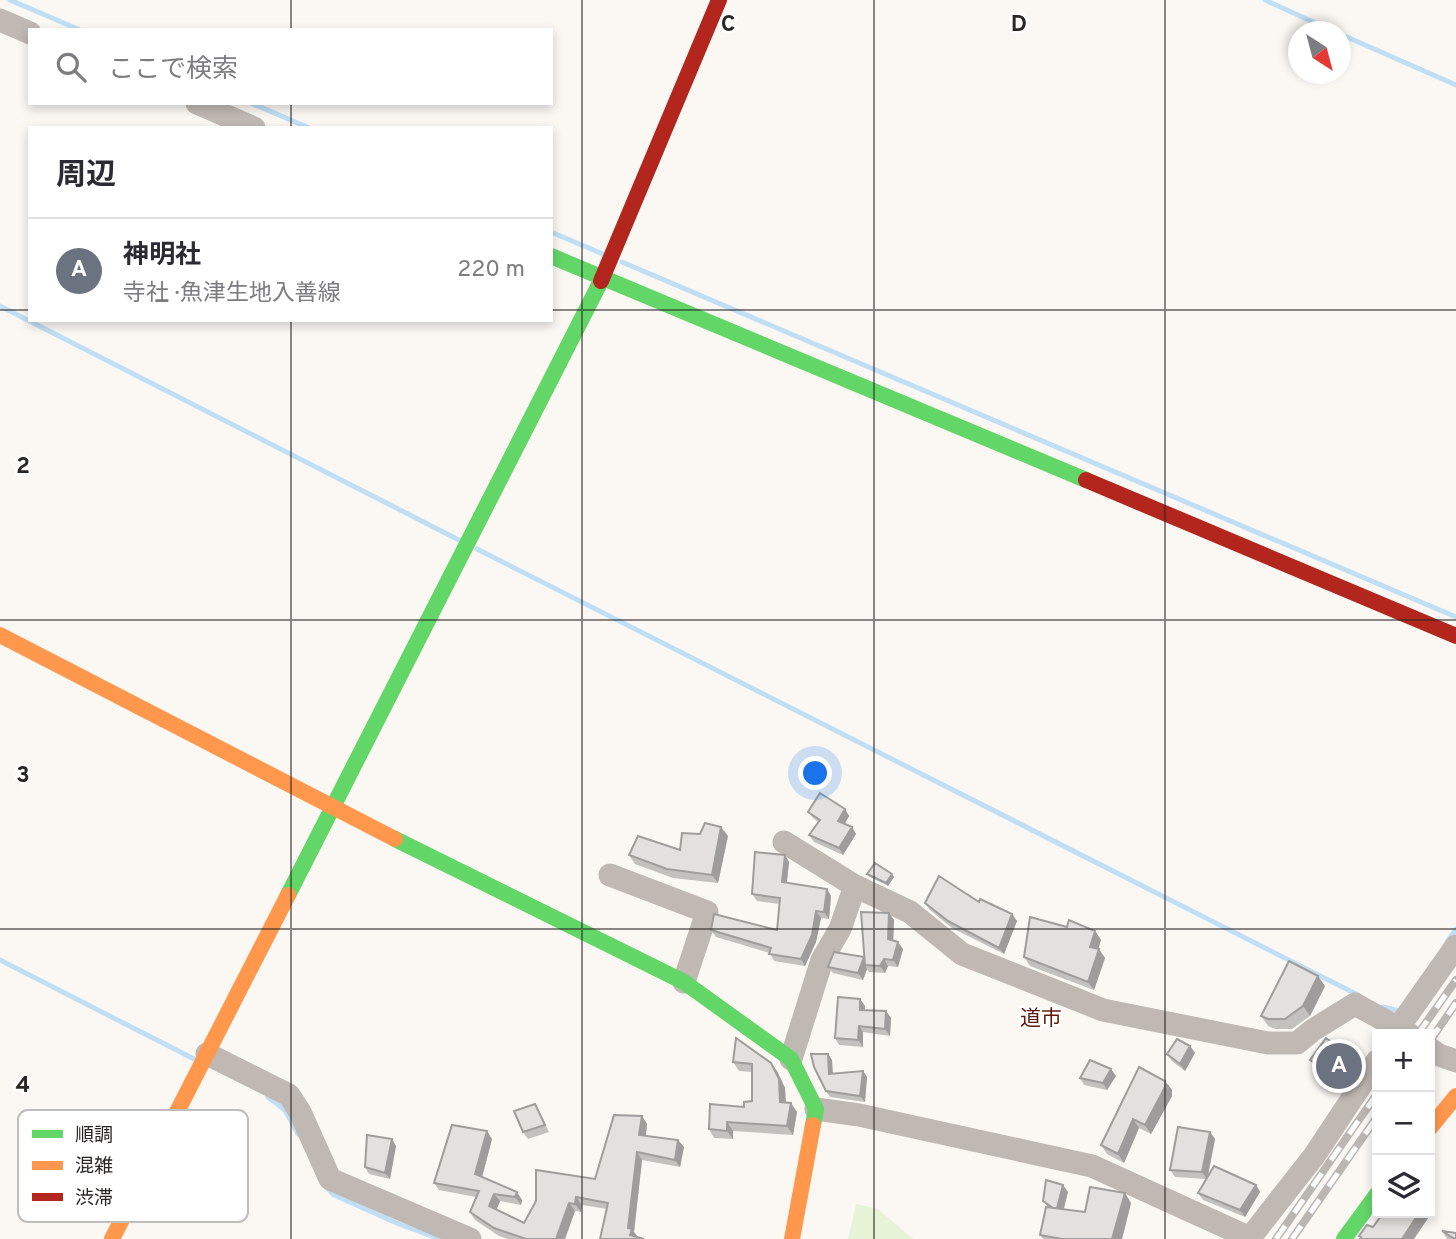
<!DOCTYPE html>
<html lang="ja">
<meta charset="utf-8">
<style>
:root{--surface:#fff;--page:#f2f2f3;--text:#2b2b33;--muted:#7c7c81;--line:#e1e1e2;--accent:#0b8043}
body{margin:0;font-family:Overpass,"Noto Sans JP",sans-serif;background:var(--page);color:var(--text)}
.controls{position:absolute;right:21px;bottom:21px;display:grid;overflow:hidden;border-radius:0px;box-shadow:0 4px 10px #0003}
.controls button{width:63px;height:63px;display:grid;place-items:center;padding:0;border:0;border-bottom:2px solid var(--line);background:var(--surface);color:var(--text);font:35px sans-serif}
.compass{position:absolute;left:1288px;top:21px;width:63px;height:63px;border-radius:50%;background:var(--surface);box-shadow:0 4px 10px #0003;rotate:144deg}
.you{position:absolute;left:816px;top:774px;width:24px;height:24px;margin:-18px;border:5px solid #fff;border-radius:50%;background:#1a73e8;box-shadow:0 0 0 10px #1a73e833}
.badge{display:grid;place-items:center;width:46px;height:46px;border-radius:50%;background:var(--accent);color:#fff;font-size:23px;font-weight:700}
.pin{position:absolute;translate:-50% -50%;border:4px solid #fff;box-shadow:0 2px 7px #0006}
.list{margin:0;padding:0;list-style:none}
h2{display:flex;justify-content:space-between;align-items:center;height:91px;margin:0;padding:0 28px;font-size:30px}
h2 small{font-size:23px;font-weight:400;color:var(--muted)}
.list li{display:grid;grid-template-columns:46px 1fr auto;gap:21px;align-items:center;box-sizing:border-box;height:105px;padding:0 28px;border-top:2px solid var(--line)}
.list b{display:block;font-size:26px;white-space:nowrap}
.list p{margin:0;font-size:23px;white-space:nowrap;color:var(--muted)}
.list em{font-size:23px;font-style:normal;color:var(--muted)}
.icon{flex:none;width:38px;height:38px;fill:none;stroke:currentColor;stroke-width:2;stroke-linecap:round;stroke-linejoin:round}
.map{position:relative;flex:none;width:1456px;height:1239px;overflow:hidden}
.search{position:absolute;background:var(--surface);box-shadow:0 4px 10px #0003;left:28px;top:28px;width:525px;height:77px;display:flex;align-items:center;gap:18px;box-sizing:border-box;padding:0 24px;border-radius:0px;color:var(--muted);font-size:26px}
.panel{position:absolute;background:var(--surface);box-shadow:0 4px 10px #0003;left:28px;top:126px;width:525px;height:196px;border-radius:0px}
.map>svg:first-child{display:block}
</style>
<div class="map">
<svg width="1456" height="1239" viewBox="0 0 1456 1239">
<rect width="100%" height="100%" fill="#fbf8f4"/>
<!-- green -->
<path fill="#e7f3d6" d="M 856,1204 L 878,1209 L 913,1239 L 848,1239 Z"/>
<g fill="none" stroke-linecap="round" stroke-linejoin="round">
<!-- stream -->
<path stroke="#c0dff5" stroke-width="5" d="M 10,0 L 80,30
M 1265,0 L 1335,32
M 1340,34 L 1456,85
M 251,103 L 309,128
M 551,232 L 603,254
M 622,262 L 1456,617
M 0,306 L 459,540
M 477,549 L 1358,995
M 1447,942 L 1456,929
M 0,960 L 194,1059
M 1383,1007 L 1400,1011 L 1402,1007
M 268,1097 L 285,1110 L 298,1134
M 328,1189 L 334,1195 L 399,1224 L 440,1239"/>
<!-- street -->
<path stroke="#c0b8b3" stroke-width="23" d="M 0,20 L 30,33
M 197,103 L 254,128
M 784,842 L 855,886
M 610,875 L 707,912 L 684,982
M 1394,1034 L 1456,946
M 1430,1049 L 1439,1055 L 1456,1061
M 207,1054 L 289,1095 L 300,1112 L 330,1179 L 470,1239
M 791,1059 L 822,960 L 840,929 L 855,886 L 910,912 L 962,954 L 1103,1010 L 1268,1043 L 1297,1043 L 1313,1030 L 1355,1004 L 1409,1034
M 816,1109 L 859,1115 L 1092,1166 L 1250,1238
M 1249,1239 L 1314,1156 L 1377,1061"/>
<!-- fast -->
<path stroke="#63d668" stroke-width="16" d="M 551,256 L 1086,480
M 395,839 L 684,982 L 791,1059 L 816,1109 L 813,1125
M 288,895 L 601,281
M 1344,1239 L 1377,1194"/>
<!-- slow -->
<path stroke="#ff974d" stroke-width="16" d="M 0,635 L 395,839
M 1430,1128 L 1456,1096
M 112,1239 L 288,895
M 792,1239 L 813,1125"/>
<!-- jam -->
<path stroke="#b3261e" stroke-width="16" d="M 601,281 L 719,0
M 1086,480 L 1456,636"/>
<defs>
<path id="rail" d="M 1418,1034 L 1456,980
M 1430,1041 L 1456,1003
M 1276,1239 L 1377,1094
M 1292,1239 L 1377,1117"/>
</defs>
<!-- rail casing -->
<use href="#rail" stroke="#bbb6b2" stroke-width="8"/>
<!-- rail -->
<use href="#rail" stroke="#fff" stroke-width="5" stroke-dasharray="16" stroke-linecap="butt"/>
</g>
<!-- wall -->
<path fill="#c3c1be" d="M 845,809 L 849,816 L 845,824 L 852,827 L 856,834 L 843,855 L 814,842 L 809,835 L 818,822 L 813,818 L 808,812 Z
M 728,836 L 718,883 L 673,878 L 635,864 L 629,855 L 680,850 Z
M 785,855 L 789,862 L 787,883 L 827,889 L 831,896 L 829,919 L 821,918 L 816,942 L 805,966 L 774,961 L 770,953 L 716,937 L 711,930 L 777,930 L 779,904 L 757,901 L 752,894 Z
M 867,874 L 892,874 L 894,877 L 888,886 L 870,877 Z
M 979,902 L 1017,921 L 1004,954 L 952,928 L 930,910 L 925,903 Z
M 889,913 L 894,920 L 893,941 L 903,949 L 898,967 L 888,966 L 885,973 L 869,972 L 867,969 L 863,980 L 833,973 L 828,967 L 864,957 Z
M 1067,927 L 1095,931 L 1101,940 L 1098,949 L 1105,958 L 1094,990 L 1030,966 L 1024,957 Z
M 1325,986 L 1310,1016 L 1292,1029 L 1275,1029 L 1268,1026 L 1261,1016 Z
M 860,999 L 865,1006 L 865,1010 L 886,1011 L 891,1018 L 890,1036 L 863,1032 L 863,1047 L 839,1045 L 835,1038 Z
M 1190,1046 L 1195,1053 L 1185,1071 L 1172,1061 L 1167,1054 Z
M 1347,1053 L 1352,1060 L 1337,1082 L 1315,1067 L 1310,1060 Z
M 828,1054 L 832,1060 L 833,1074 L 863,1071 L 867,1077 L 865,1102 L 830,1097 L 826,1091 Z
M 733,1062 L 771,1063 L 777,1071 L 785,1088 L 786,1103 L 797,1112 L 793,1135 L 733,1131 L 733,1139 L 714,1138 L 709,1129 L 752,1101 L 752,1072 L 739,1071 Z
M 1116,1076 L 1107,1090 L 1084,1085 L 1080,1078 Z
M 1165,1081 L 1172,1090 L 1172,1096 L 1151,1134 L 1139,1128 L 1124,1163 L 1107,1154 L 1101,1145 Z
M 539,1111 L 549,1132 L 528,1139 L 523,1132 Z
M 642,1116 L 647,1124 L 646,1136 L 678,1140 L 684,1147 L 680,1167 L 642,1160 L 634,1232 L 637,1236 L 600,1239 L 607,1209 L 582,1205 L 581,1212 L 575,1211 L 565,1239 L 508,1239 L 499,1236 L 475,1220 L 470,1212 L 476,1197 L 439,1190 L 434,1183 L 492,1139 L 482,1177 L 522,1200 L 521,1205 L 500,1201 L 496,1209 L 524,1223 L 536,1201 L 595,1179 Z
M 1210,1132 L 1215,1139 L 1208,1177 L 1256,1185 L 1260,1192 L 1245,1217 L 1203,1200 L 1198,1193 L 1206,1179 L 1175,1177 L 1170,1170 Z
M 396,1146 L 390,1179 L 369,1174 L 365,1167 Z
M 1068,1192 L 1064,1209 L 1085,1212 L 1131,1203 L 1122,1239 L 1043,1239 L 1040,1235 L 1048,1207 L 1043,1201 Z
M 1442,1231 L 1456,1239 L 1447,1239 Z"/>
<!-- shaded-wall -->
<path fill="#9f9d9b" d="M 845,809 L 849,816 L 842,828 L 838,821 Z
M 721,827 L 728,836 L 718,883 L 712,875 Z
M 852,827 L 856,834 L 843,855 L 839,848 Z
M 785,855 L 789,862 L 786,889 L 782,882 Z
M 892,874 L 894,877 L 888,886 L 886,883 Z
M 827,889 L 831,896 L 829,919 L 824,912 Z
M 816,911 L 821,918 L 816,942 L 805,966 L 801,959 Z
M 889,913 L 894,920 L 893,946 L 888,939 Z
M 1012,914 L 1017,921 L 1004,954 L 999,948 Z
M 1095,931 L 1101,940 L 1096,956 L 1090,947 Z
M 898,942 L 903,949 L 898,967 L 893,960 Z
M 1099,949 L 1105,958 L 1094,990 L 1088,982 Z
M 864,957 L 865,965 L 867,969 L 863,980 L 858,973 Z
M 884,959 L 888,966 L 885,973 L 880,966 Z
M 1318,976 L 1325,986 L 1310,1016 L 1303,1006 Z
M 860,999 L 865,1006 L 864,1016 L 860,1010 Z
M 886,1011 L 891,1018 L 890,1036 L 885,1029 Z
M 859,1026 L 863,1032 L 863,1047 L 858,1040 Z
M 1190,1046 L 1195,1053 L 1185,1071 L 1180,1064 Z
M 1347,1053 L 1352,1060 L 1337,1082 L 1332,1075 Z
M 828,1054 L 832,1060 L 833,1080 L 829,1074 Z
M 771,1063 L 777,1071 L 785,1088 L 786,1110 L 780,1102 Z
M 1111,1069 L 1116,1076 L 1107,1090 L 1103,1083 Z
M 863,1071 L 867,1077 L 865,1102 L 860,1096 Z
M 1165,1081 L 1172,1090 L 1172,1096 L 1151,1134 L 1145,1125 Z
M 791,1103 L 797,1112 L 793,1135 L 787,1126 Z
M 642,1116 L 647,1124 L 645,1143 L 639,1135 Z
M 1133,1119 L 1139,1128 L 1124,1163 L 1118,1154 Z
M 727,1122 L 733,1131 L 733,1139 L 727,1131 Z
M 487,1131 L 492,1139 L 481,1181 L 475,1174 Z
M 1210,1132 L 1215,1139 L 1207,1179 L 1202,1172 Z
M 392,1139 L 396,1146 L 390,1179 L 385,1173 Z
M 678,1140 L 684,1147 L 680,1167 L 675,1160 Z
M 637,1152 L 642,1160 L 634,1232 L 637,1236 L 637,1239 L 630,1235 L 628,1228 Z
M 1063,1185 L 1068,1192 L 1061,1218 L 1057,1211 Z
M 1256,1185 L 1260,1192 L 1245,1217 L 1240,1210 Z
M 517,1192 L 522,1200 L 521,1205 L 515,1197 Z
M 1125,1193 L 1131,1203 L 1122,1239 L 1112,1239 Z
M 494,1194 L 500,1201 L 495,1214 L 489,1206 Z
M 576,1197 L 582,1205 L 581,1212 L 575,1204 Z
M 569,1203 L 575,1211 L 565,1239 L 556,1239 Z
M 1419,1213 L 1430,1213 L 1431,1214 L 1414,1239 L 1402,1239 Z"/>
<!-- building -->
<path fill="#e3e0dd" stroke="#9f9d9b" stroke-width="2" d="M 820,793 L 845,809 L 838,821 L 852,827 L 839,848 L 809,835 L 820,820 L 808,812 Z
M 705,823 L 721,827 L 712,875 L 667,869 L 629,855 L 638,836 L 680,850 L 682,833 L 700,834 Z
M 755,852 L 785,855 L 782,882 L 827,889 L 824,912 L 816,911 L 812,935 L 801,959 L 769,954 L 771,948 L 711,930 L 714,914 L 777,930 L 780,898 L 752,894 Z
M 875,863 L 892,874 L 886,883 L 867,874 Z
M 939,876 L 979,902 L 980,899 L 1012,914 L 999,948 L 948,921 L 925,903 Z
M 861,912 L 889,913 L 888,939 L 898,942 L 893,960 L 884,959 L 880,966 L 865,965 Z
M 1030,917 L 1067,927 L 1069,920 L 1095,931 L 1090,947 L 1099,949 L 1088,982 L 1024,957 Z
M 834,952 L 864,957 L 858,973 L 828,967 Z
M 1289,961 L 1318,976 L 1303,1006 L 1285,1019 L 1268,1019 L 1261,1016 Z
M 838,997 L 860,999 L 860,1010 L 886,1011 L 885,1029 L 859,1026 L 858,1040 L 835,1038 Z
M 736,1038 L 771,1063 L 779,1079 L 780,1102 L 791,1103 L 787,1126 L 727,1122 L 727,1131 L 709,1129 L 710,1104 L 744,1107 L 744,1102 L 752,1101 L 752,1064 L 733,1062 Z
M 1326,1038 L 1347,1053 L 1332,1075 L 1310,1060 Z
M 1177,1039 L 1190,1046 L 1180,1064 L 1167,1054 Z
M 811,1054 L 828,1054 L 829,1074 L 863,1071 L 860,1096 L 826,1091 L 814,1067 Z
M 1090,1060 L 1111,1069 L 1103,1083 L 1080,1078 Z
M 1139,1067 L 1165,1081 L 1165,1087 L 1145,1125 L 1133,1119 L 1118,1154 L 1101,1145 Z
M 535,1104 L 545,1125 L 523,1132 L 514,1111 Z
M 614,1115 L 642,1116 L 639,1135 L 678,1140 L 675,1160 L 637,1152 L 628,1228 L 632,1229 L 630,1235 L 644,1239 L 600,1239 L 608,1203 L 576,1197 L 575,1204 L 569,1203 L 556,1239 L 526,1239 L 494,1228 L 470,1212 L 479,1191 L 434,1183 L 452,1125 L 487,1131 L 475,1174 L 517,1192 L 515,1197 L 494,1194 L 489,1206 L 524,1223 L 536,1201 L 536,1170 L 595,1179 Z
M 1178,1127 L 1210,1132 L 1202,1172 L 1170,1170 Z
M 367,1135 L 392,1139 L 385,1173 L 365,1167 Z
M 1214,1166 L 1256,1185 L 1240,1210 L 1198,1193 Z
M 1046,1180 L 1063,1185 L 1057,1208 L 1053,1208 L 1043,1201 Z
M 1090,1187 L 1125,1193 L 1112,1239 L 1062,1239 L 1040,1235 L 1046,1207 L 1085,1212 Z
M 1383,1213 L 1419,1213 L 1402,1239 L 1360,1239 L 1361,1237 L 1359,1236 L 1367,1225 L 1373,1227 Z
M 1442,1231 L 1456,1233 L 1456,1239 L 1455,1239 Z"/>
<!-- grid -->
<path fill="none" stroke="#292724" stroke-width="2" stroke-opacity="0.55" d="M 291,0 L 291,30M 582,0 L 582,1239M 874,0 L 874,1239M 1165,0 L 1165,1239M 291,103 L 291,128M 0,310 L 30,310M 551,310 L 1456,310M 291,320 L 291,1239M 0,620 L 1456,620M 0,929 L 1456,929"/>
<g text-anchor="middle" stroke-width="5" stroke-linejoin="round" paint-order="stroke">
<!-- neighbourhood labels -->
<g font-size="21" fill="#5c1a0a" stroke="#fff">
<text x="1041" y="1025">道市</text>
</g>
</g>
<!-- legend -->
<rect x="18" y="1110" width="230" height="112" rx="10" fill="#fff" stroke="#bfbebd" stroke-width="2"/>
<rect x="32" y="1130" width="31" height="8" fill="#63d668"/>
<rect x="32" y="1161" width="31" height="9" fill="#ff974d"/>
<rect x="32" y="1193" width="31" height="8" fill="#b3261e"/>
<g font-size="19" fill="#292724">
<text x="75" y="1141">順調</text>
<text x="75" y="1172">混雑</text>
<text x="75" y="1204">渋滞</text>
</g>
<g font-size="23" text-anchor="middle" font-weight="bold" fill="#292724" stroke="#fff" stroke-width="5" stroke-linejoin="round" paint-order="stroke">
<text x="728" y="31">C</text>
<text x="1019" y="31">D</text>
<text x="23" y="473">2</text>
<text x="23" y="782">3</text>
<text x="23" y="1092">4</text>
</g>
</svg>
<div class="controls">
<button>+</button>
<button>−</button>
<button><svg class="icon" aria-label="layers" viewBox="0 0 24 24"><path d="M12 4l9 5-9 5-9-5zM3 14l9 5 9-5"/></svg></button>
</div>
<svg class="compass" viewBox="-18 -18 36 36"><path d="M0-13l5 13h-10z" fill="#e53935"/><path d="M0 13l5-13h-10z" fill="#7c7c81"/></svg>
<div class="you"></div>
<div class="pin badge" style="left:1339px;top:1066px;background:#6b7280">A</div>
<div class="search"><svg class="icon" aria-label="search" viewBox="0 0 24 24"><circle cx="10" cy="10" r="6"/><path d="M15 15l6 6"/></svg>ここで検索</div>
<section class="panel">
<h2>周辺<small></small></h2>
<ul class="list">
<li><span class="badge" style="background:#6b7280">A</span><div><b>神明社</b><p>寺社 · 魚津生地入善線</p></div><em>220 m</em></li>
</ul>
</section>
</div>
